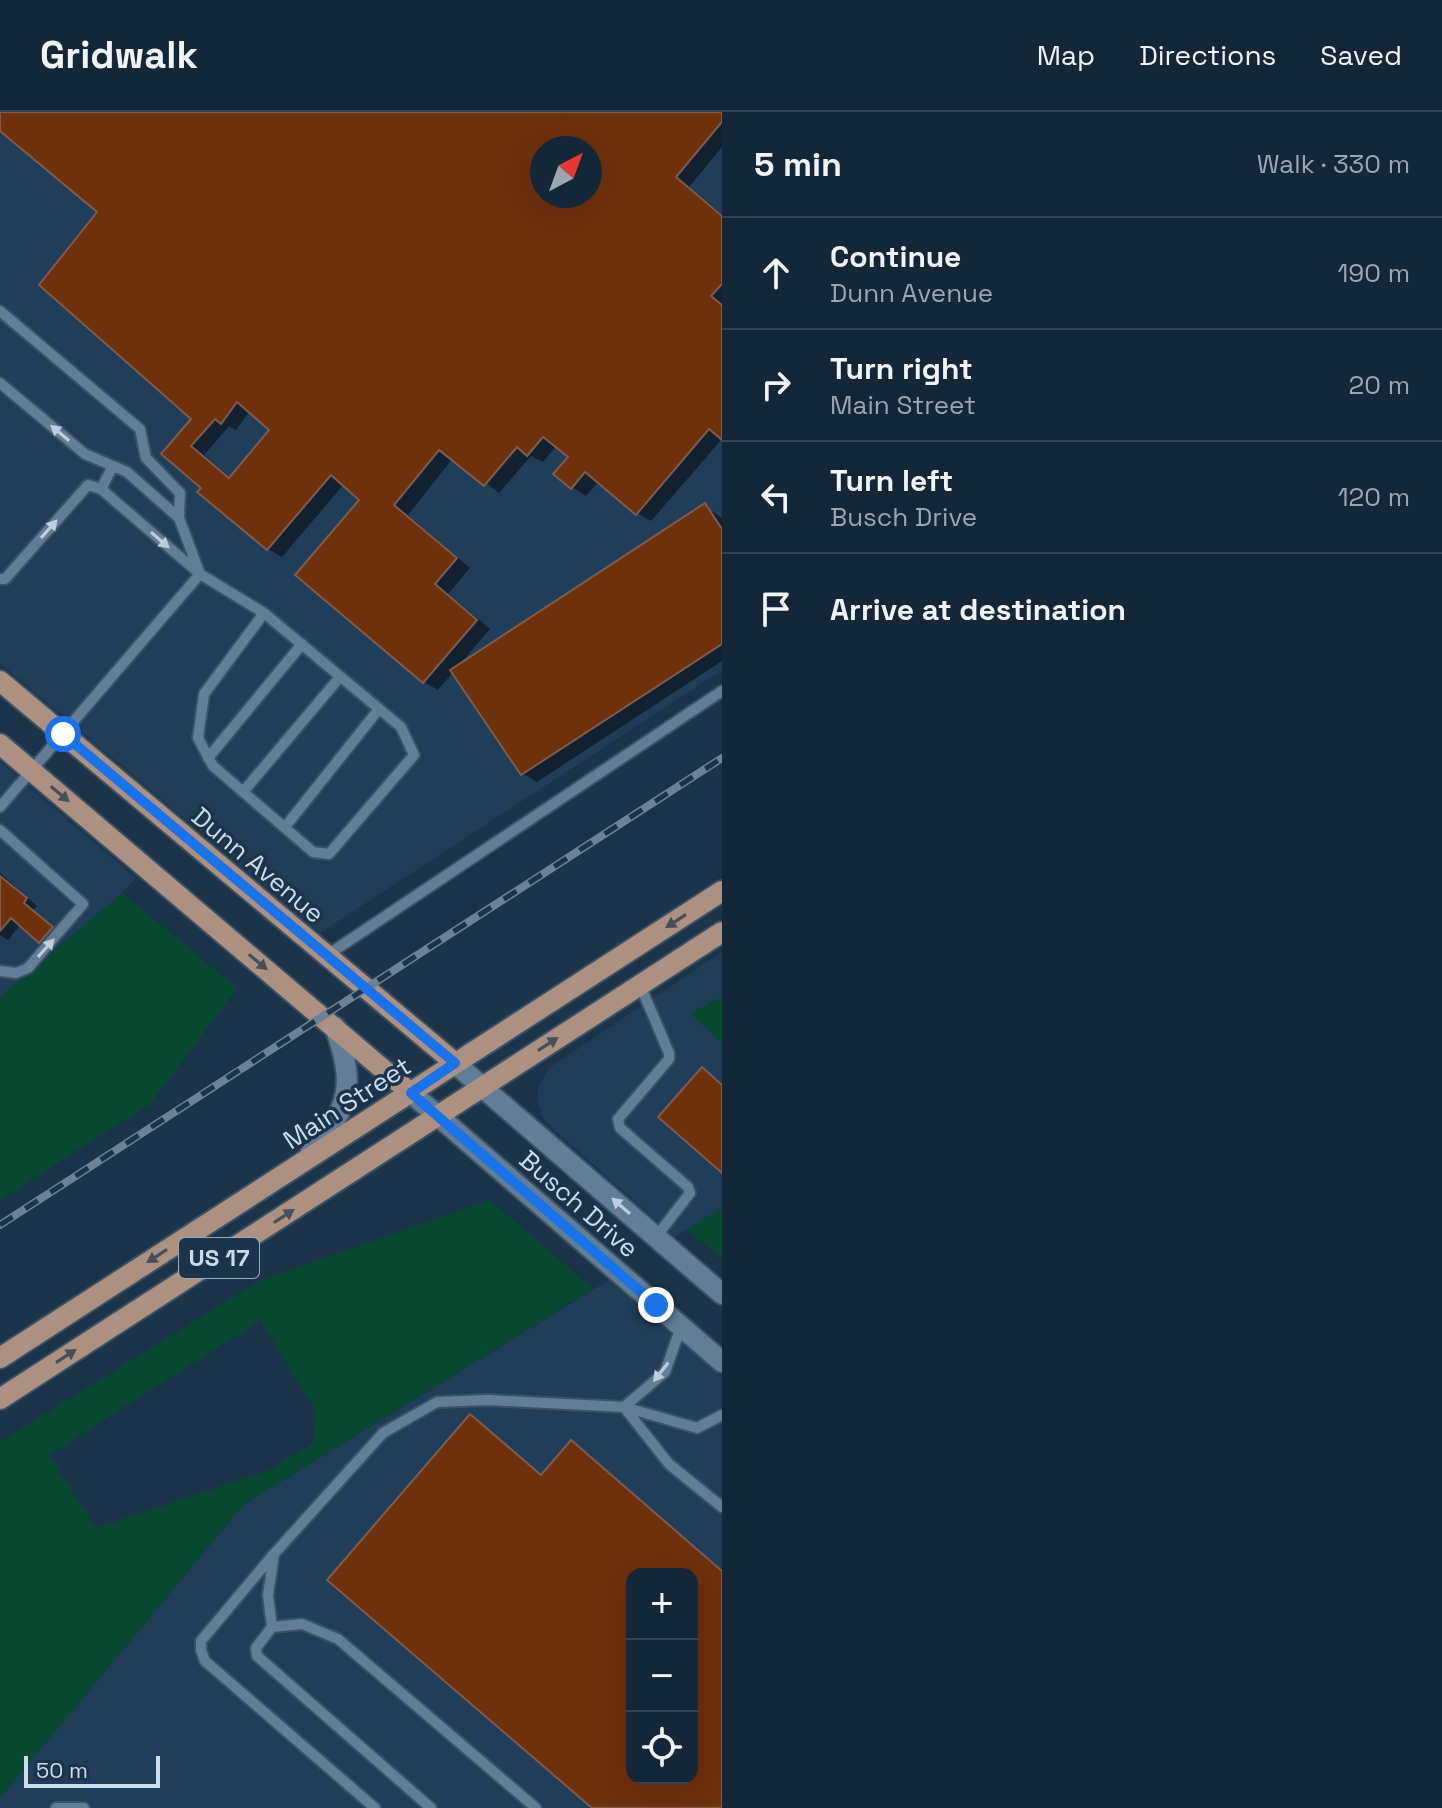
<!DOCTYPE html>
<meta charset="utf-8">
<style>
:root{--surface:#142738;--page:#1d2f40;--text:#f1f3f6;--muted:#9da5ae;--line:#334453}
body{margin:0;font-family:"Space Grotesk",sans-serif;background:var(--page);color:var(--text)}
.controls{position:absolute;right:24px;bottom:24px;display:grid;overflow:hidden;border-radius:16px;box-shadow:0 8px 32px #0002}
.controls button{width:72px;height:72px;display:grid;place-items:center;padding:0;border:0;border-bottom:2px solid var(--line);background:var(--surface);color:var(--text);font:40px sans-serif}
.compass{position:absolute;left:530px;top:24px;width:72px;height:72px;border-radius:50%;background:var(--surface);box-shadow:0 8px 32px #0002;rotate:41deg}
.scale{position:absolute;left:24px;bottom:20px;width:136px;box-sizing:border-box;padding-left:8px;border:4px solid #cddcea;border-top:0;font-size:22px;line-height:28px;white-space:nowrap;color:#cddcea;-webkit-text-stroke:6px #1b344a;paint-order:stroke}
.stop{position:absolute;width:24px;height:24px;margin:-18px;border:6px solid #1a73e8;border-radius:50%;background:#fff}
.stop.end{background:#1a73e8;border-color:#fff;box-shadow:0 2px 8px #0008}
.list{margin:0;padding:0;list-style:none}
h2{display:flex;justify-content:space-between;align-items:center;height:104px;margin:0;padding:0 32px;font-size:34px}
h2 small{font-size:26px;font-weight:400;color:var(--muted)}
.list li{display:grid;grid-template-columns:52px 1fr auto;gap:24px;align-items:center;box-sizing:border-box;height:112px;padding:0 32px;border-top:2px solid var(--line)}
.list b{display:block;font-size:30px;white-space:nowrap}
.list p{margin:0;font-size:26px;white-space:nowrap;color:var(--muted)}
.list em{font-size:26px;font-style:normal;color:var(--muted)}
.icon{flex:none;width:44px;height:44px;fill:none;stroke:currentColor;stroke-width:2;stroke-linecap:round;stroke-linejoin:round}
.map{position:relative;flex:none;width:722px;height:1696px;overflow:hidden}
header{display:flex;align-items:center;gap:48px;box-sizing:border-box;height:112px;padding:0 40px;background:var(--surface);border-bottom:2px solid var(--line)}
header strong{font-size:38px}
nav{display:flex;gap:44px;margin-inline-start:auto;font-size:28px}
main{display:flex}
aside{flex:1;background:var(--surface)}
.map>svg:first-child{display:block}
</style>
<header>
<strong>Gridwalk</strong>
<nav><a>Map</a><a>Directions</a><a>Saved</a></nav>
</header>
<main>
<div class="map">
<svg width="722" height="1696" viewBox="0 0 722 1696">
<rect width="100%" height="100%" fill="#1b344a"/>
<!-- built -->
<path fill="#203e59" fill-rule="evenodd" d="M 0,0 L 722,0 L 722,558 L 320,821 L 0,551 ZM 542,36 L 590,36 L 590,84 L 542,84 Z
M 0,650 L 136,766 L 122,781 L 0,885 Z
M 722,840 L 722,885 L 691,901 L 722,931 L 722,1096 L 675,1125 L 551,1015 L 542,1004 L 538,990 L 538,976 L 549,956 Z
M 609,1168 L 722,1265 L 722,1696 L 0,1696 L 0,1686 L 243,1393 ZM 632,1462 L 692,1462 L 692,1666 L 632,1666 Z"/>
<!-- green -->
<path fill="#094932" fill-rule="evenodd" d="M 122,781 L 237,876 L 150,992 L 0,1088 L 0,885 Z
M 722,885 L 722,931 L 690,901 Z
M 490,1088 L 593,1177 L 243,1393 L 0,1686 L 0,1330 L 261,1168 ZM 261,1208 L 316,1300 L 313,1331 L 269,1358 L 96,1416 L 49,1343 Z
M 722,1096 L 722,1145 L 686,1118 Z"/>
<!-- shadow -->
<path fill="#0007" fill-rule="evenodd" d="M 0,0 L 722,0 L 722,35 L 689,75 L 722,102 L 722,327 L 651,409 L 637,401 L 599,369 L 586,384 L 572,375 L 570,345 L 557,333 L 543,350 L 531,344 L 499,381 L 453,346 L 408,403 L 470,456 L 448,482 L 490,517 L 459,553 L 705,394 L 722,406 L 722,549 L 537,670 L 522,661 L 454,559 L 438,578 L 424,570 L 362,387 L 344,372 L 282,445 L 268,437 L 163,342 L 194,307 L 100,100 L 0,16 ZM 542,36 L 590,36 L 590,84 L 542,84 ZM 250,299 L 272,318 L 231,366 L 204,343 L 229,314 L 236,318 Z
M 0,761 L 37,794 L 33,798 L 62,822 L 51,835 L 21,812 L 8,828 L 0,823 Z
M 471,1304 L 481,1311 L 543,1364 L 571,1331 L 582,1337 L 722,1458 L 722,1696 L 595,1696 ZM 632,1462 L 692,1462 L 692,1666 L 632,1666 Z"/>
<!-- building -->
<path fill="#6f300c" stroke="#7d5c4d" stroke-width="2" fill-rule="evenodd" d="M 0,0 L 722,0 L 722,10 L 676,65 L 722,104 L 722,172 L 711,184 L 722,193 L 722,328 L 709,317 L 636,403 L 585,360 L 571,377 L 553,362 L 568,345 L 543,325 L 527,344 L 517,335 L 484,374 L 439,338 L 394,393 L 457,446 L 435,472 L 477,508 L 423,571 L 295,463 L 359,388 L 331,363 L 267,438 L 197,380 L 201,376 L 161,342 L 191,307 L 39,173 L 97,100 L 0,19 ZM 542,36 L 590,36 L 590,84 L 542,84 ZM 237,290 L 269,318 L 229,366 L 191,334 L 215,307 L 221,312 Z
M 705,391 L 722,417 L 722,532 L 521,663 L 450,558 Z
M 0,764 L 27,786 L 24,791 L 53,815 L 39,831 L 11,806 L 0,819 Z
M 702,955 L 722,973 L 722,1061 L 658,1005 Z
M 470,1302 L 541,1363 L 571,1328 L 722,1459 L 722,1696 L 592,1696 L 327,1468 ZM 632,1462 L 692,1462 L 692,1666 L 632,1666 Z"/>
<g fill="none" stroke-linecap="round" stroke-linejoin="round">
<defs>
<path id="service" d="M 0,199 L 140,317 L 146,346 L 180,381 L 179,406
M 0,271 L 85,342 L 127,360 L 179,406 L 200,462 L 101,377 L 88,373 L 5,467 L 0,467
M 101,377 L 113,354
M 208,646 L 302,532
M 243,680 L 340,565
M 0,695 L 200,462 L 264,501 L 401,615 L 414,643 L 329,742 L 313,740 L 213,654 L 198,626 L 204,582 L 264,501
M 285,715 L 379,597
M 0,718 L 83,792 L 28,856 L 16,861 L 0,859
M 326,844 L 722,579
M 640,873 L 669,941 L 669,947 L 618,1007 L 620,1016 L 688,1075 L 690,1081 L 656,1125
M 681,1215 L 665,1260 L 624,1295 L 669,1352 L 722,1395
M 273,1443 L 201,1529 L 201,1538 L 205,1549 L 375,1696
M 272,1515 L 302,1512 L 338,1527 L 536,1696
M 56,1696 L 84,1696
M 431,1696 L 257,1544 L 256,1536 L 272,1515 L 268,1483 L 274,1442 L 383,1321 L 437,1290 L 488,1288 L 624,1295 L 697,1316 L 722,1303"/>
<path id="tertiary" d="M 482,975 L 722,1182
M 438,1004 L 722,1250"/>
<path id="secondary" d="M 455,951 L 482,975
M 411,981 L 438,1004
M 310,1042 C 350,994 356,975 335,915"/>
<path id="primary" d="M 0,569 L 455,951
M 0,632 L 411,981
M 0,1246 L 722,779
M 0,1287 L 722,820"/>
</defs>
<!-- service casing -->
<use href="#service" stroke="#3c5163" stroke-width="14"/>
<!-- tertiary casing -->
<use href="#tertiary" stroke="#3c5163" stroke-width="24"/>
<!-- secondary casing -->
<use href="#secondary" stroke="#3c5163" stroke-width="24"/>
<!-- primary casing -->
<use href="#primary" stroke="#3c5163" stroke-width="24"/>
<!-- service -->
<use href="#service" stroke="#627d96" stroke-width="10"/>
<!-- tertiary -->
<use href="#tertiary" stroke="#627d96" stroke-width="20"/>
<!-- secondary -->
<use href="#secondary" stroke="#627d96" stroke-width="20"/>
<!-- primary -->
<use href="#primary" stroke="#ac9183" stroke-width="20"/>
<defs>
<path id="rail" d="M 0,1113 L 722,646"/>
</defs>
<!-- rail casing -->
<use href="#rail" stroke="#6e8294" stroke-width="8"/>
<!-- rail -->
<use href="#rail" stroke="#1b344a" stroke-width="5" stroke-dasharray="15" stroke-linecap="butt"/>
</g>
<!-- one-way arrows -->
<defs><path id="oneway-solid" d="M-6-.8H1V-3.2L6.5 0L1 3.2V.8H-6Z" transform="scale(2)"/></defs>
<g fill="#bdcedd">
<use href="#oneway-solid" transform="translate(60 321) rotate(-140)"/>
<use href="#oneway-solid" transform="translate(49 417) rotate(-48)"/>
<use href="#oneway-solid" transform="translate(160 428) rotate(41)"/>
<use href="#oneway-solid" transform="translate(46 836) rotate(-48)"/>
<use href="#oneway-solid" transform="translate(621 1094) rotate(-139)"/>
<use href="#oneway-solid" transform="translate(661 1260) rotate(128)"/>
</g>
<g fill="#46505b">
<use href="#oneway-solid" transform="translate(60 682) rotate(40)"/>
<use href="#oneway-solid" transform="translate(676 809) rotate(147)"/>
<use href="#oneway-solid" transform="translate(258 850) rotate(40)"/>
<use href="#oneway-solid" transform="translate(548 932) rotate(-33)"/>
<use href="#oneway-solid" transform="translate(284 1104) rotate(-33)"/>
<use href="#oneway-solid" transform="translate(157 1144) rotate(147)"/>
<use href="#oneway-solid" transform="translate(66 1244) rotate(-33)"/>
</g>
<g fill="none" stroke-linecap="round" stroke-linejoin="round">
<!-- route -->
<path stroke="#1a73e8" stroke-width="10" d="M 63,622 L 455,951 L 411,981 L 656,1193"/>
</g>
<g text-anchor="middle" stroke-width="7" stroke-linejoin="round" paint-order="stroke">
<!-- shield labels -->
<rect fill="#1b344a" stroke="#98aaba" stroke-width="2" x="179" y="1126" width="80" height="40" rx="6"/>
<g font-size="24" font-weight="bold" fill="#cddcea">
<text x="219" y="1154">US 17</text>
</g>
<!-- street labels -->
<g font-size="26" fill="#cddcea" stroke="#1b344a">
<text transform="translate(258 753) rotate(40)" y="9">Dunn Avenue</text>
<text transform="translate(347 991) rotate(-33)" y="9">Main Street</text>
<text transform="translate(579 1092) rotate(41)" y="9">Busch Drive</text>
</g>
</g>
</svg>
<div class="controls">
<button>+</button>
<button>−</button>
<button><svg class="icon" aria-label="locate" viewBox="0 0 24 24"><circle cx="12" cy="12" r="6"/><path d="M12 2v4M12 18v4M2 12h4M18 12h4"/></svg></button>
</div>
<svg class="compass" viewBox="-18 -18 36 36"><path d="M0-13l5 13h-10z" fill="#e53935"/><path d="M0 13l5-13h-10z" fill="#9da5ae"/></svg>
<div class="scale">50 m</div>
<div class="stop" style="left:63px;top:622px"></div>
<div class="stop end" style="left:656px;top:1193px"></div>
</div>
<aside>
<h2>5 min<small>Walk · 330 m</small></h2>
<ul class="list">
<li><svg class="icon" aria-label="ahead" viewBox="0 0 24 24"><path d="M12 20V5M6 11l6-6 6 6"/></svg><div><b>Continue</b><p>Dunn Avenue</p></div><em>190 m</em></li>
<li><svg class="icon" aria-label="right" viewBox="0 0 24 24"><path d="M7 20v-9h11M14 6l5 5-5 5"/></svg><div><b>Turn right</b><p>Main Street</p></div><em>20 m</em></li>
<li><svg class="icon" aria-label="left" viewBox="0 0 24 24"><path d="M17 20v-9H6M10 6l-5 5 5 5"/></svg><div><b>Turn left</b><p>Busch Drive</p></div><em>120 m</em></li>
<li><svg class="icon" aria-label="arrive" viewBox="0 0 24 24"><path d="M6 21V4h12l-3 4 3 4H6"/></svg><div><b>Arrive at destination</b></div></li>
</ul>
</aside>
</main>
